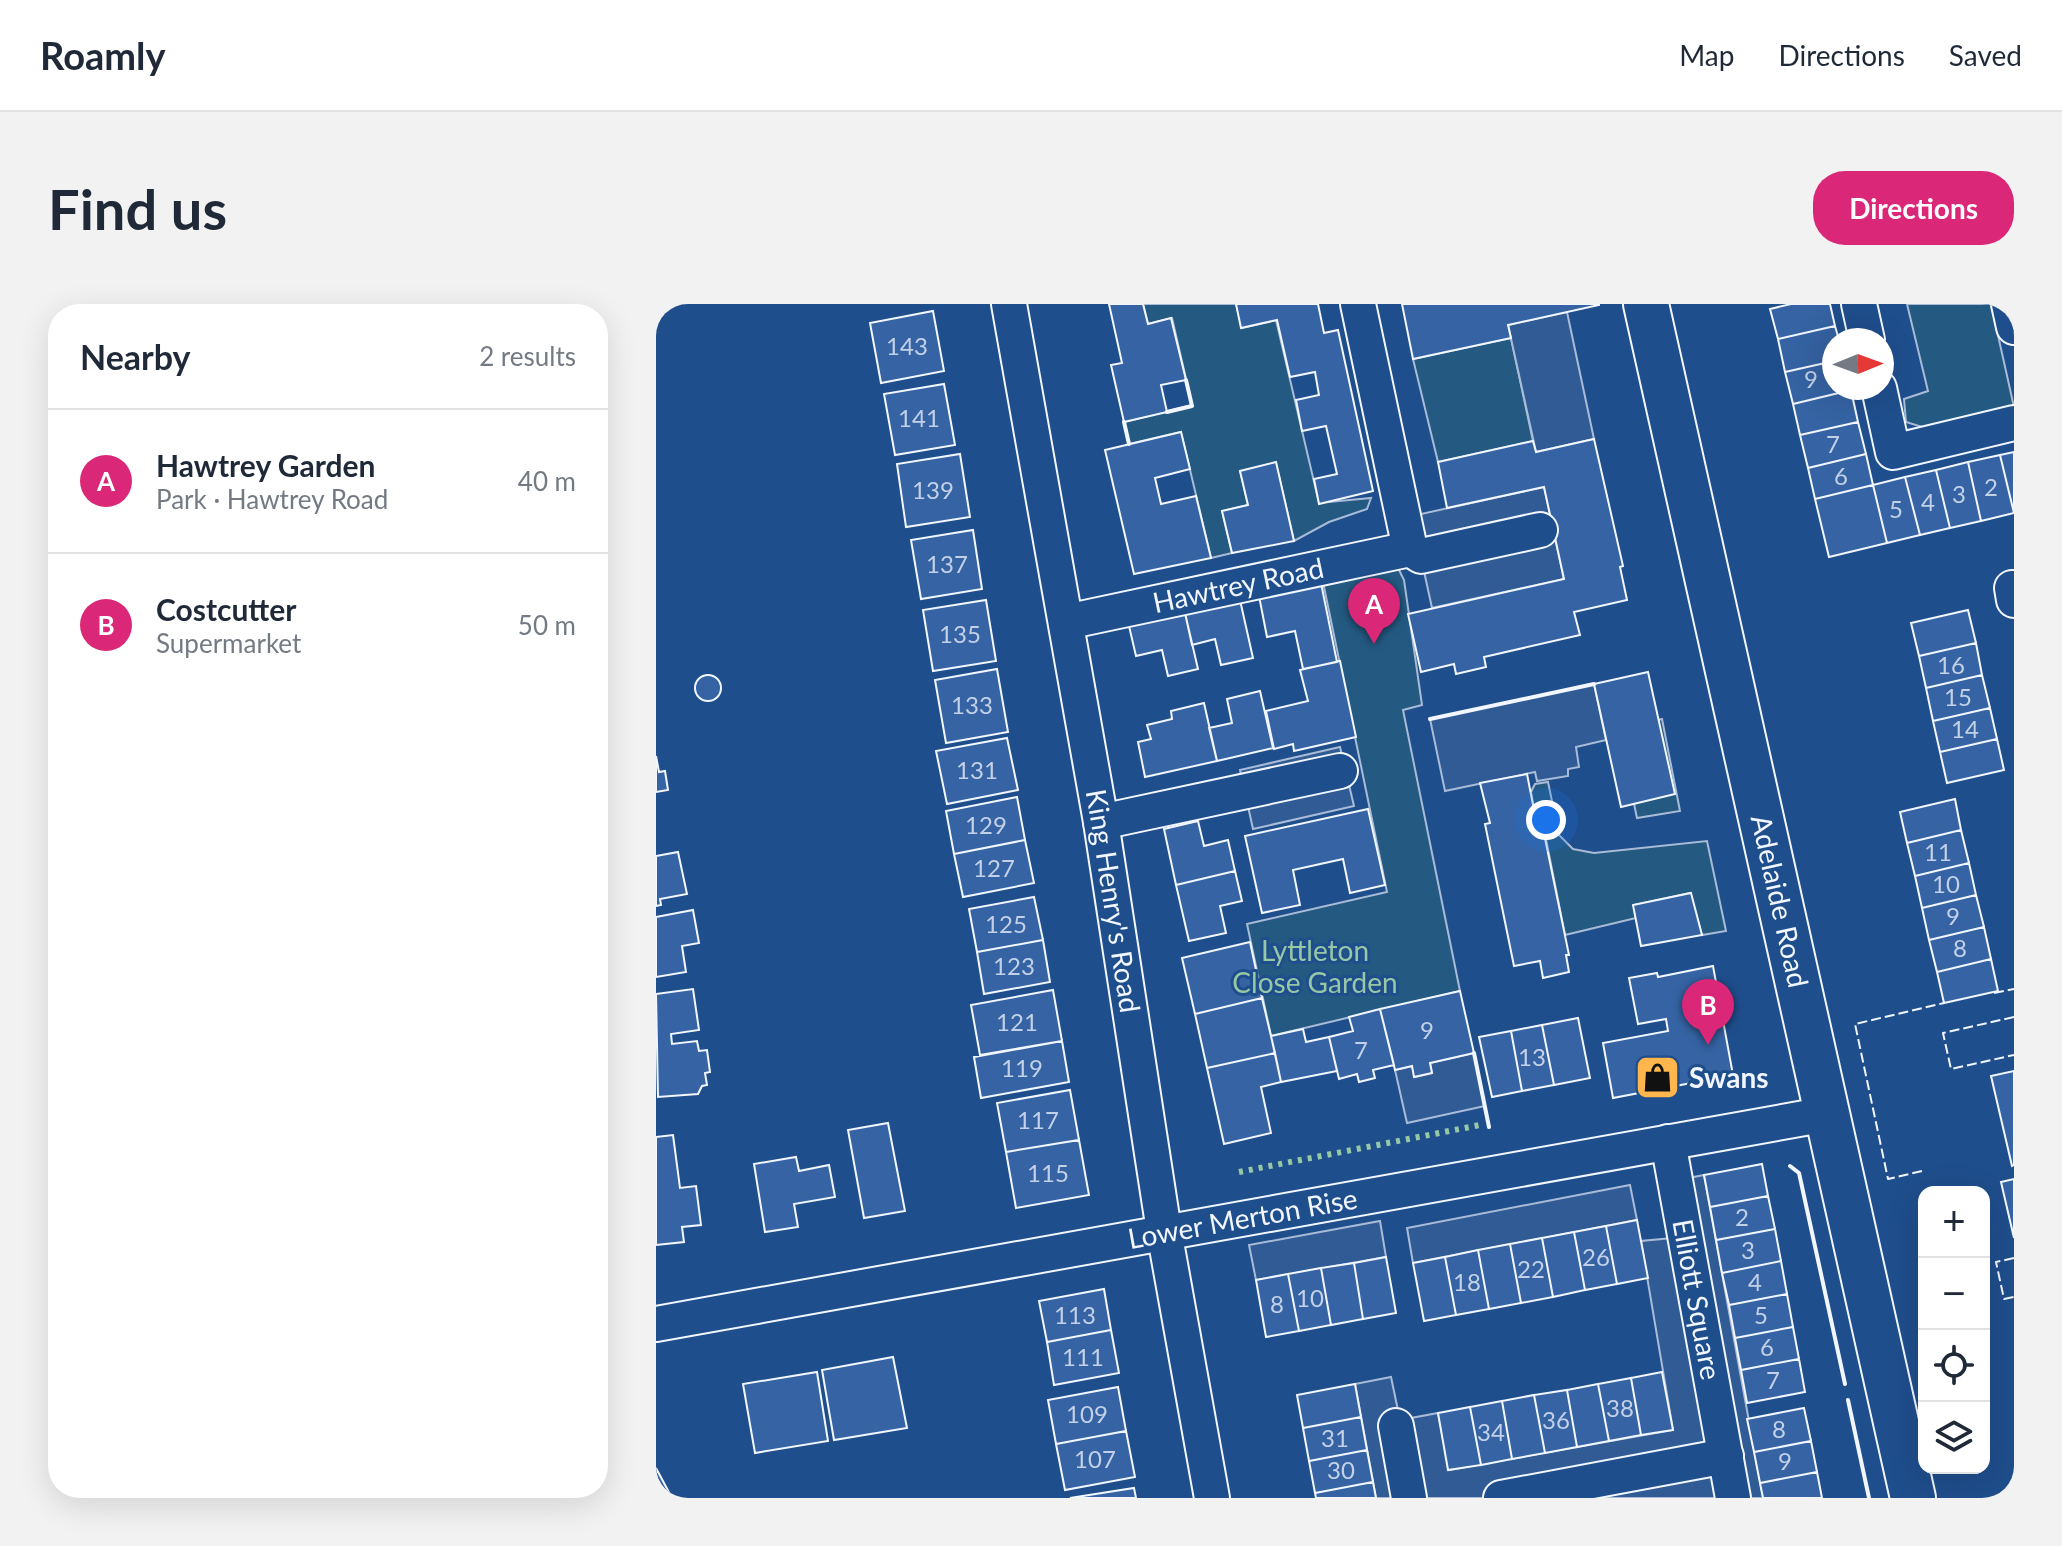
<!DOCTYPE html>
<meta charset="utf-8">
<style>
:root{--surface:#fff;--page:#f2f2f3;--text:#1f2937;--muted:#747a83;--line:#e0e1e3;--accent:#db2777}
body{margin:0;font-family:Lato,sans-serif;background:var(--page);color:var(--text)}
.controls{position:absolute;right:24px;bottom:24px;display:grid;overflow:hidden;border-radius:16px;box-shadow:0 8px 32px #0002}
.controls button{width:72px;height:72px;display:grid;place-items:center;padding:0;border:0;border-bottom:2px solid var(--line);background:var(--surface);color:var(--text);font:40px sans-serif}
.compass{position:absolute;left:1166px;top:24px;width:72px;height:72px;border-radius:50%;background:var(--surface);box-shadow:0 8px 32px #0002;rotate:89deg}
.you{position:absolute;left:890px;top:516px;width:28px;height:28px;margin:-20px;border:6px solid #fff;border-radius:50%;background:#1a73e8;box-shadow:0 0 0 12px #1a73e833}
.badge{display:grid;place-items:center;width:52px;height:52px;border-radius:50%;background:var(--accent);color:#fff;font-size:26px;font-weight:700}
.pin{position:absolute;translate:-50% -66px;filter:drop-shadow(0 2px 4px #0008)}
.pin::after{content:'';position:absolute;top:42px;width:28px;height:24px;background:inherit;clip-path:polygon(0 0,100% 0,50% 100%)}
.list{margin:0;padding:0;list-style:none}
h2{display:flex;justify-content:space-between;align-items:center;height:104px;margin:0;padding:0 32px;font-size:34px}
h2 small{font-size:26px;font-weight:400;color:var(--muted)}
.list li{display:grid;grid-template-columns:52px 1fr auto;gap:24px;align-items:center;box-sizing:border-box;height:144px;padding:0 32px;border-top:2px solid var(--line)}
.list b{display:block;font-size:30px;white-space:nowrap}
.list p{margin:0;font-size:26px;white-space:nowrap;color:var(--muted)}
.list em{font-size:26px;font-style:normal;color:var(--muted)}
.icon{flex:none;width:44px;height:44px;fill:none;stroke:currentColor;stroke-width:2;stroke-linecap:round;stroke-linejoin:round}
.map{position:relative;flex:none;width:1358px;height:1194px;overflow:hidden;border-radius:32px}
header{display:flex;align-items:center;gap:48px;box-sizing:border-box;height:112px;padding:0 40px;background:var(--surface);border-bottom:2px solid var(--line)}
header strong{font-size:38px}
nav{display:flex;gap:44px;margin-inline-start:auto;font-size:28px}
.intro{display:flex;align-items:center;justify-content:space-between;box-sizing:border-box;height:192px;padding:0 48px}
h1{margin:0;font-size:56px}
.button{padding:20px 36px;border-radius:32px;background:var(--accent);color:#fff;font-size:28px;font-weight:700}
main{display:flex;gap:48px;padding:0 48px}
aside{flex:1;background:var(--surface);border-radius:32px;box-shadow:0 8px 32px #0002}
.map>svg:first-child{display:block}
</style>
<header>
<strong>Roamly</strong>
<nav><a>Map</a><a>Directions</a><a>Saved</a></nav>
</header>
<div class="intro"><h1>Find us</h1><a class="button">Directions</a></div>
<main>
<aside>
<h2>Nearby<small>2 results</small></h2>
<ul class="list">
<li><span class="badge">A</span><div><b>Hawtrey Garden</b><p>Park · Hawtrey Road</p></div><em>40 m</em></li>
<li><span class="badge">B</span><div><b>Costcutter</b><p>Supermarket</p></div><em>50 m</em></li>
</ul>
</aside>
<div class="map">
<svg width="1358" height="1194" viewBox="0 0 1358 1194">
<rect width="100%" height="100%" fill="#1f4e8c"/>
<!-- green -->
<path fill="#245a82" stroke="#a8bbd7" stroke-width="2" d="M 487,0 L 580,0 L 586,24 L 620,16 L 663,199 L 715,194 L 711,205 L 673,218 L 638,237 L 620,159 L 584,167 L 592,201 L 566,207 L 576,249 L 555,254 L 525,128 L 473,140 L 468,118 L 536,101 L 516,14 L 492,20 Z
M 1251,0 L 1335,0 L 1358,103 L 1279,127 L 1250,118 L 1248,95 L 1272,87 Z
M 855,34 L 877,137 L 782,158 L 757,55 Z
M 742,264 L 748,276 L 766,401 L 747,406 L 804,687 L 615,732 L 591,620 L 731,588 L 667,278 Z
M 1006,415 L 1024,507 L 981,514 L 977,495 L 988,419 Z
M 892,478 L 903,531 L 917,545 L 938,549 L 1051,537 L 1070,627 L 1046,631 L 1034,589 L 978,601 L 980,614 L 909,631 L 885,510 L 879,511 L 875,488 L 879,480 Z"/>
<!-- parking -->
<path fill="#305b95" stroke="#a8bbd7" stroke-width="2" d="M 911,8 L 938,135 L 880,148 L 852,21 Z
M 888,183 L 908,275 L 776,304 L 756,212 Z
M 938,380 L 950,436 L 920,443 L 923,463 L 912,465 L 912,472 L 881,477 L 879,468 L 789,487 L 774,415 Z
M 684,443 L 698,502 L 597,525 L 584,466 Z
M 818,749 L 829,802 L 751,819 L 739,766 L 756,762 L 759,773 L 776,769 L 774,759 Z
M 1048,871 L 1107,1194 L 720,1194 L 699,1080 L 735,1073 L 744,1116 L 782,1109 L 793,1166 L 1017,1126 L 985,937 L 1027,933 L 1017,877 Z
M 974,881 L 981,916 L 757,959 L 751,924 Z
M 724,917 L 730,953 L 600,976 L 593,941 Z"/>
<!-- building -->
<path fill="#3563a3" stroke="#f2f6ff" stroke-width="2" d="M 453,0 L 487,0 L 492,20 L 515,14 L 530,76 L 505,81 L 511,108 L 468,118 L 455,61 L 466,59 Z
M 580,0 L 662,0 L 668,29 L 682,26 L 717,187 L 663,200 L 658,175 L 681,170 L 670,122 L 646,127 L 640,96 L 663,91 L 659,68 L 634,73 L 621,16 L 585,24 Z
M 746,0 L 943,0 L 943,1 L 852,21 L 855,34 L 757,55 Z
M 1135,0 L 1174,0 L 1179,22 L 1122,35 L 1114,5 Z
M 277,7 L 288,67 L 225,79 L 214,19 Z
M 1179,22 L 1183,36 L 1178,36 L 1178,57 L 1129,68 L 1122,35 Z
M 1178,57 L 1178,84 L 1194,84 L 1195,86 L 1137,100 L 1129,68 Z
M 288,80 L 299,141 L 239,151 L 228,90 Z
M 1195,86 L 1202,118 L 1144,131 L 1137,100 Z
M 1202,118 L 1210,150 L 1152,164 L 1144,131 Z
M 525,128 L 534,165 L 499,174 L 505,200 L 540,192 L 555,254 L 478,270 L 449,146 Z
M 938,135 L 967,262 L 964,263 L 971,296 L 918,308 L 924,331 L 828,353 L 830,363 L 800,370 L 798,360 L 765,368 L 752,310 L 908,275 L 888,183 L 791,204 L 782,158 L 877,137 L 880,148 Z
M 1358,148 L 1358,209 L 1344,151 Z
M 304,150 L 314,213 L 250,223 L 241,160 Z
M 1210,150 L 1217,181 L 1159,195 L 1152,164 Z
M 1344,151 L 1358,209 L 1325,217 L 1312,158 Z
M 620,158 L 638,237 L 576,249 L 566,207 L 592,201 L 584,167 Z
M 1312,158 L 1325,217 L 1294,224 L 1280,166 Z
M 1280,166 L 1294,224 L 1264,231 L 1249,173 Z
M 1249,173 L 1264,231 L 1231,239 L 1217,181 Z
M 1217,181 L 1231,239 L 1173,253 L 1159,195 Z
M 317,226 L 326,285 L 265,295 L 255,236 Z
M 665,279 L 681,358 L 647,365 L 639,327 L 611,333 L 603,292 Z
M 330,296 L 340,357 L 277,367 L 267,306 Z
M 584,296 L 597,354 L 565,361 L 559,335 L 536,341 L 529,309 Z
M 1312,306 L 1320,339 L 1263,352 L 1255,319 Z
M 529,309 L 542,365 L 512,372 L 506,346 L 480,352 L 473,322 Z
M 1320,339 L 1326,371 L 1270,384 L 1263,352 Z
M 684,357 L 700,433 L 638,447 L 637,440 L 618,445 L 610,407 L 652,397 L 644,366 Z
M 341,365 L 352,428 L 290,439 L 279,376 Z
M 992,368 L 1019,490 L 965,503 L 938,380 Z
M 1326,371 L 1334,404 L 1277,417 L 1270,384 Z
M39 384a13 13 0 1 1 26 0a13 13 0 1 1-26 0Z
M 604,387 L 617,444 L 561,457 L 553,424 L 576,419 L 571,395 Z
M 548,399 L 561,457 L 489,473 L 482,438 L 495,435 L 491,421 L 516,415 L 515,407 Z
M 1334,404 L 1341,435 L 1284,448 L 1277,417 Z
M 351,434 L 362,486 L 291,500 L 280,447 Z
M 1341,435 L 1348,466 L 1291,479 L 1284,448 Z
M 0,452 L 3,468 L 9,467 L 12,486 L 0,488 Z
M 871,470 L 879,511 L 884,510 L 913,651 L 910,651 L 913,668 L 887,674 L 884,657 L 858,662 L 829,520 L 834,519 L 824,479 Z
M 361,493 L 369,536 L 298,550 L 290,507 Z
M 1299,495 L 1305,526 L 1251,539 L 1244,508 Z
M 712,505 L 729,581 L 694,589 L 687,555 L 637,566 L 644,601 L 606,609 L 589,532 Z
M 542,517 L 548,542 L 572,536 L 579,567 L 520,581 L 508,525 Z
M 1305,526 L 1313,559 L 1259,572 L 1251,539 Z
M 369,536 L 378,579 L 307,593 L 298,550 Z
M 22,548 L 31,590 L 4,595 L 5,601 L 0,602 L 0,552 Z
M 1313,559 L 1320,591 L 1266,604 L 1259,572 Z
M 579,567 L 586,597 L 564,602 L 570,629 L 533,637 L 520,581 Z
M 1035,589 L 1046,631 L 985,642 L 977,601 Z
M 1320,591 L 1328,623 L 1273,636 L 1266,604 Z
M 378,593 L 387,636 L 321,648 L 313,605 Z
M 37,606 L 43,639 L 26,642 L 30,668 L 0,673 L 0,613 Z
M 1328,623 L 1335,655 L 1281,668 L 1273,636 Z
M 387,636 L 394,678 L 328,690 L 321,648 Z
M 594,638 L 606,694 L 539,710 L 526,654 Z
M 1335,655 L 1342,687 L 1288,699 L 1281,668 Z
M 1057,662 L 1077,771 L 957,794 L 947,739 L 1012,727 L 1010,715 L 982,720 L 973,674 L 1001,669 L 1002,673 Z
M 37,685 L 43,726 L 15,730 L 16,740 L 41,737 L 43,747 L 51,746 L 54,768 L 49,769 L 51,781 L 46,782 L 42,790 L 2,793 L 0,690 Z
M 397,686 L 406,737 L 324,751 L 315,701 Z
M 804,687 L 818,749 L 774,759 L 776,769 L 758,773 L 756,762 L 739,766 L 724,705 Z
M 606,694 L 619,749 L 551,764 L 539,710 Z
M 724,705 L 738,761 L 717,766 L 719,774 L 703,778 L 701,770 L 683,775 L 673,733 L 697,727 L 693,713 Z
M 922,714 L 934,774 L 898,781 L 886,721 Z
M 886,721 L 898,781 L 866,787 L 855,727 Z
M 647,725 L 650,738 L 673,733 L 681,767 L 625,778 L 615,732 Z
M 855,727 L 866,787 L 836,793 L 823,733 Z
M 406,737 L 413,778 L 325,794 L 318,753 Z
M 619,749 L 625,778 L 605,783 L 615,829 L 568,840 L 551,764 Z
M 1358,767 L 1358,861 L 1356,862 L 1335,772 Z
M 414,786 L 423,836 L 350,848 L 341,799 Z
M 232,819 L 249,907 L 208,914 L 192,826 Z
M 17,831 L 24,884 L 40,882 L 45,921 L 26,923 L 28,938 L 0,941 L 0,833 Z
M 423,836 L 433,891 L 360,904 L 350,848 Z
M 140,853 L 143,867 L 173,861 L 179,893 L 138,900 L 142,923 L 109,928 L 98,860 Z
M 1106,860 L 1112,892 L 1054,903 L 1048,871 Z
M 1358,875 L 1358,934 L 1345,878 Z
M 1112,892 L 1119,925 L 1060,936 L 1054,903 Z
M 981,916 L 992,974 L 961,980 L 950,922 Z
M 950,922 L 961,980 L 929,986 L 918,928 Z
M 1119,925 L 1125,957 L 1066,969 L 1060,936 Z
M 918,928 L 929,986 L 897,993 L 886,934 Z
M 886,934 L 897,993 L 865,999 L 854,940 Z
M 854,940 L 865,999 L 833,1005 L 822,946 Z
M 822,946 L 833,1005 L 800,1011 L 789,953 Z
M 730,953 L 740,1009 L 707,1015 L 698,959 Z
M 789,953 L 800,1011 L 768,1017 L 757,959 Z
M 1125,957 L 1131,990 L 1073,1001 L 1066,969 Z
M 698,959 L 707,1015 L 675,1021 L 665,964 Z
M 665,964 L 675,1021 L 643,1027 L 632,970 Z
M 632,970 L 643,1027 L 610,1033 L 600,976 Z
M 448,985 L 455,1026 L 391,1038 L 383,997 Z
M 1131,990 L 1137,1023 L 1079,1034 L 1073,1001 Z
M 1137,1023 L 1143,1055 L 1085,1066 L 1079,1034 Z
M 455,1026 L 463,1069 L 398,1081 L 391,1038 Z
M 237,1053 L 251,1124 L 178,1136 L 166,1066 Z
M 1143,1055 L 1149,1088 L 1091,1099 L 1085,1066 Z
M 161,1068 L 172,1137 L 99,1149 L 87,1080 Z
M 1006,1068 L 1017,1126 L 985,1131 L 975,1074 Z
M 975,1074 L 985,1131 L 953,1137 L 942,1080 Z
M 699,1080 L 705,1113 L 647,1124 L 641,1091 Z
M 942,1080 L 953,1137 L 921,1143 L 911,1086 Z
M 462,1083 L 470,1127 L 400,1140 L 392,1096 Z
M 911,1086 L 921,1143 L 889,1149 L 878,1091 Z
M 878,1091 L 889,1149 L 856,1155 L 846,1097 Z
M 846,1097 L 856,1155 L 825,1161 L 814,1103 Z
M 814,1103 L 825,1161 L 792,1166 L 782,1109 Z
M 1148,1104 L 1155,1137 L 1098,1148 L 1091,1115 Z
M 705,1113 L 711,1146 L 653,1157 L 647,1124 Z
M 470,1127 L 479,1173 L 409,1186 L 400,1140 Z
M 1155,1137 L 1161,1168 L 1104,1179 L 1098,1148 Z
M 711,1146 L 717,1178 L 659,1189 L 653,1157 Z
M 0,1164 L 16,1194 L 0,1194 Z
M 1161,1168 L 1166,1194 L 1107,1194 L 1104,1179 Z
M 717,1178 L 720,1194 L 660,1194 L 659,1189 Z
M 478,1184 L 480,1194 L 414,1194 Z"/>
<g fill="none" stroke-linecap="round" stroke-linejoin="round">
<defs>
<g id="street">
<path id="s1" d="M 353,0 L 445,518 L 508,927 L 556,1194"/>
<path d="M 702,0 L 754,245"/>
<path d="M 1203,0 L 1211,36"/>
<path d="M 1353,0 L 1358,23"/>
<path d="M 1223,84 L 1237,148 L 1358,119"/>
<path d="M 1356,284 L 1358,296"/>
<path id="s2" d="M 410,318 L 754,245 L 765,252 L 884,226"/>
<path d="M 445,518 L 684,467"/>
<path id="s3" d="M 1012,838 L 1077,1194"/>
<path id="s4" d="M 0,1020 L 1171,810"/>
<path d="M 740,1122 L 753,1194"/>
<path d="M 845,1194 L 1070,1152"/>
</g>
<g id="secondary">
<path id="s5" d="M 990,0 L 1257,1194"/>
</g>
</defs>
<!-- street casing -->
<use href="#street" stroke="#f2f6ff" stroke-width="38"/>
<!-- secondary casing -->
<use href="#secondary" stroke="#f2f6ff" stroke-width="48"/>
<!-- street -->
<use href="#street" stroke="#1f4e8c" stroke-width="34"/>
<!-- secondary -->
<use href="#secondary" stroke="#1f4e8c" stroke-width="44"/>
<!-- hedge -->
<path stroke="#97c8a6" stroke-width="6" stroke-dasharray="4 6" stroke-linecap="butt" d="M 583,868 L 824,821"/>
<!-- fence -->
<path stroke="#f2f6ff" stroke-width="2" stroke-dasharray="10 4" stroke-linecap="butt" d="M 1338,689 L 1358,685
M 1358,713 L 1287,729 L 1295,765 L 1358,751
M 1266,867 L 1232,875 L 1199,720 L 1288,699
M 1358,954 L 1340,958 L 1348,995 L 1358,993"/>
<!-- wall -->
<path stroke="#f2f6ff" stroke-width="4" d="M 511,108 L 536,102 L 530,76
M 468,118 L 473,140
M 774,415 L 938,380
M 818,749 L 833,823
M 1134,862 L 1143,869 L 1189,1080
M 1192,1096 L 1213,1194"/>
</g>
<!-- icons -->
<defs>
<symbol id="shop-square" viewBox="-11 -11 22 22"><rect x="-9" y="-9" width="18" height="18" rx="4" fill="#ffb74d" stroke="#1f4e8c"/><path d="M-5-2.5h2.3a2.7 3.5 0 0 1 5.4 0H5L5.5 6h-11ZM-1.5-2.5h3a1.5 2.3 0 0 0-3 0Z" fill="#111"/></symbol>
</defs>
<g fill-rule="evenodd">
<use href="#shop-square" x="976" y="748" width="51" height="51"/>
</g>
<g text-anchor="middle" stroke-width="6" stroke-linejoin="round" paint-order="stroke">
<!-- number labels -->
<g font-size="24" fill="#c3d1e8">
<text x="251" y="51">143</text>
<text x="1155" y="84">9</text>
<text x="263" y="123">141</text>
<text x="1177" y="149">7</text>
<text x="1185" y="181">6</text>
<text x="1335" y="192">2</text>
<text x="277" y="195">139</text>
<text x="1303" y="199">3</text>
<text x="1272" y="207">4</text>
<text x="1240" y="214">5</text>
<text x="291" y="269">137</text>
<text x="304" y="339">135</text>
<text x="1295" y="370">16</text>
<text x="1302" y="402">15</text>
<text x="316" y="410">133</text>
<text x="1309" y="434">14</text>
<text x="321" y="475">131</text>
<text x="330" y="530">129</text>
<text x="1282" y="557">11</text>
<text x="338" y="573">127</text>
<text x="1290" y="589">10</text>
<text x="1297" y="621">9</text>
<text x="350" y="629">125</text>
<text x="1304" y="653">8</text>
<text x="358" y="671">123</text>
<text x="361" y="727">121</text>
<text x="771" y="735">9</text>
<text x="705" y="755">7</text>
<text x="876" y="762">13</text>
<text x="366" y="773">119</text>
<text x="382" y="825">117</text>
<text x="392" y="878">115</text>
<text x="1086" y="922">2</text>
<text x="1092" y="955">3</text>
<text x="940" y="962">26</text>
<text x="875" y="974">22</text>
<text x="811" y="987">18</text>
<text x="1099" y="987">4</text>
<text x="654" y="1003">10</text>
<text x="621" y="1009">8</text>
<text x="419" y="1020">113</text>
<text x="1105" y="1020">5</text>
<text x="1111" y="1052">6</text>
<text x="427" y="1062">111</text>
<text x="1117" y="1085">7</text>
<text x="964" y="1113">38</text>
<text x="431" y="1119">109</text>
<text x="900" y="1125">36</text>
<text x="1123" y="1134">8</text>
<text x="835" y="1137">34</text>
<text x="679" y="1143">31</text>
<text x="439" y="1164">107</text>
<text x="1129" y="1166">9</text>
<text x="685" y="1175">30</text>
</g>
<!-- street labels -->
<g font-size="28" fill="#f2f6ff" stroke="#1f4e8c">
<text dy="10" stroke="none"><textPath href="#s2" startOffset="176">Hawtrey Road</textPath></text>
<text dy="10" stroke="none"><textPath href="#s1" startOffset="606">King Henry's Road</textPath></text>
<text dy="10" stroke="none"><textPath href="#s5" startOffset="612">Adelaide Road</textPath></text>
<text dy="10" stroke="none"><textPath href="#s4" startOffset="596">Lower Merton Rise</textPath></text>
<text dy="10" stroke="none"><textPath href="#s3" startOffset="160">Elliott Square</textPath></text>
</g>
<!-- park labels -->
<g font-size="28" fill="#97c8a6" stroke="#1f4e8c">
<text x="659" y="657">Lyttleton<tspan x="659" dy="32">Close Garden</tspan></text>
</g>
<!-- poi labels -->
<g font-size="28" font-weight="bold" fill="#f2f6ff" stroke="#1f4e8c" text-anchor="start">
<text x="1033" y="784">Swans</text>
</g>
</g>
</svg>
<div class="controls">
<button>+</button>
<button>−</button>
<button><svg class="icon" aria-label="locate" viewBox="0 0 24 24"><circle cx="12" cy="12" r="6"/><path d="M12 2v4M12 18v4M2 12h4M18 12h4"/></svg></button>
<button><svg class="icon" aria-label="layers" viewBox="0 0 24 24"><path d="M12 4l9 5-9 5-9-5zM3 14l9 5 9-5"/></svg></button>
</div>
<svg class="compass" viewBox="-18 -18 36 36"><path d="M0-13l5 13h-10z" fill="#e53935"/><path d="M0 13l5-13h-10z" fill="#747a83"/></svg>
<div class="you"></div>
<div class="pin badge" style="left:718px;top:340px">A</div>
<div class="pin badge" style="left:1052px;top:741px">B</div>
</div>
</main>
